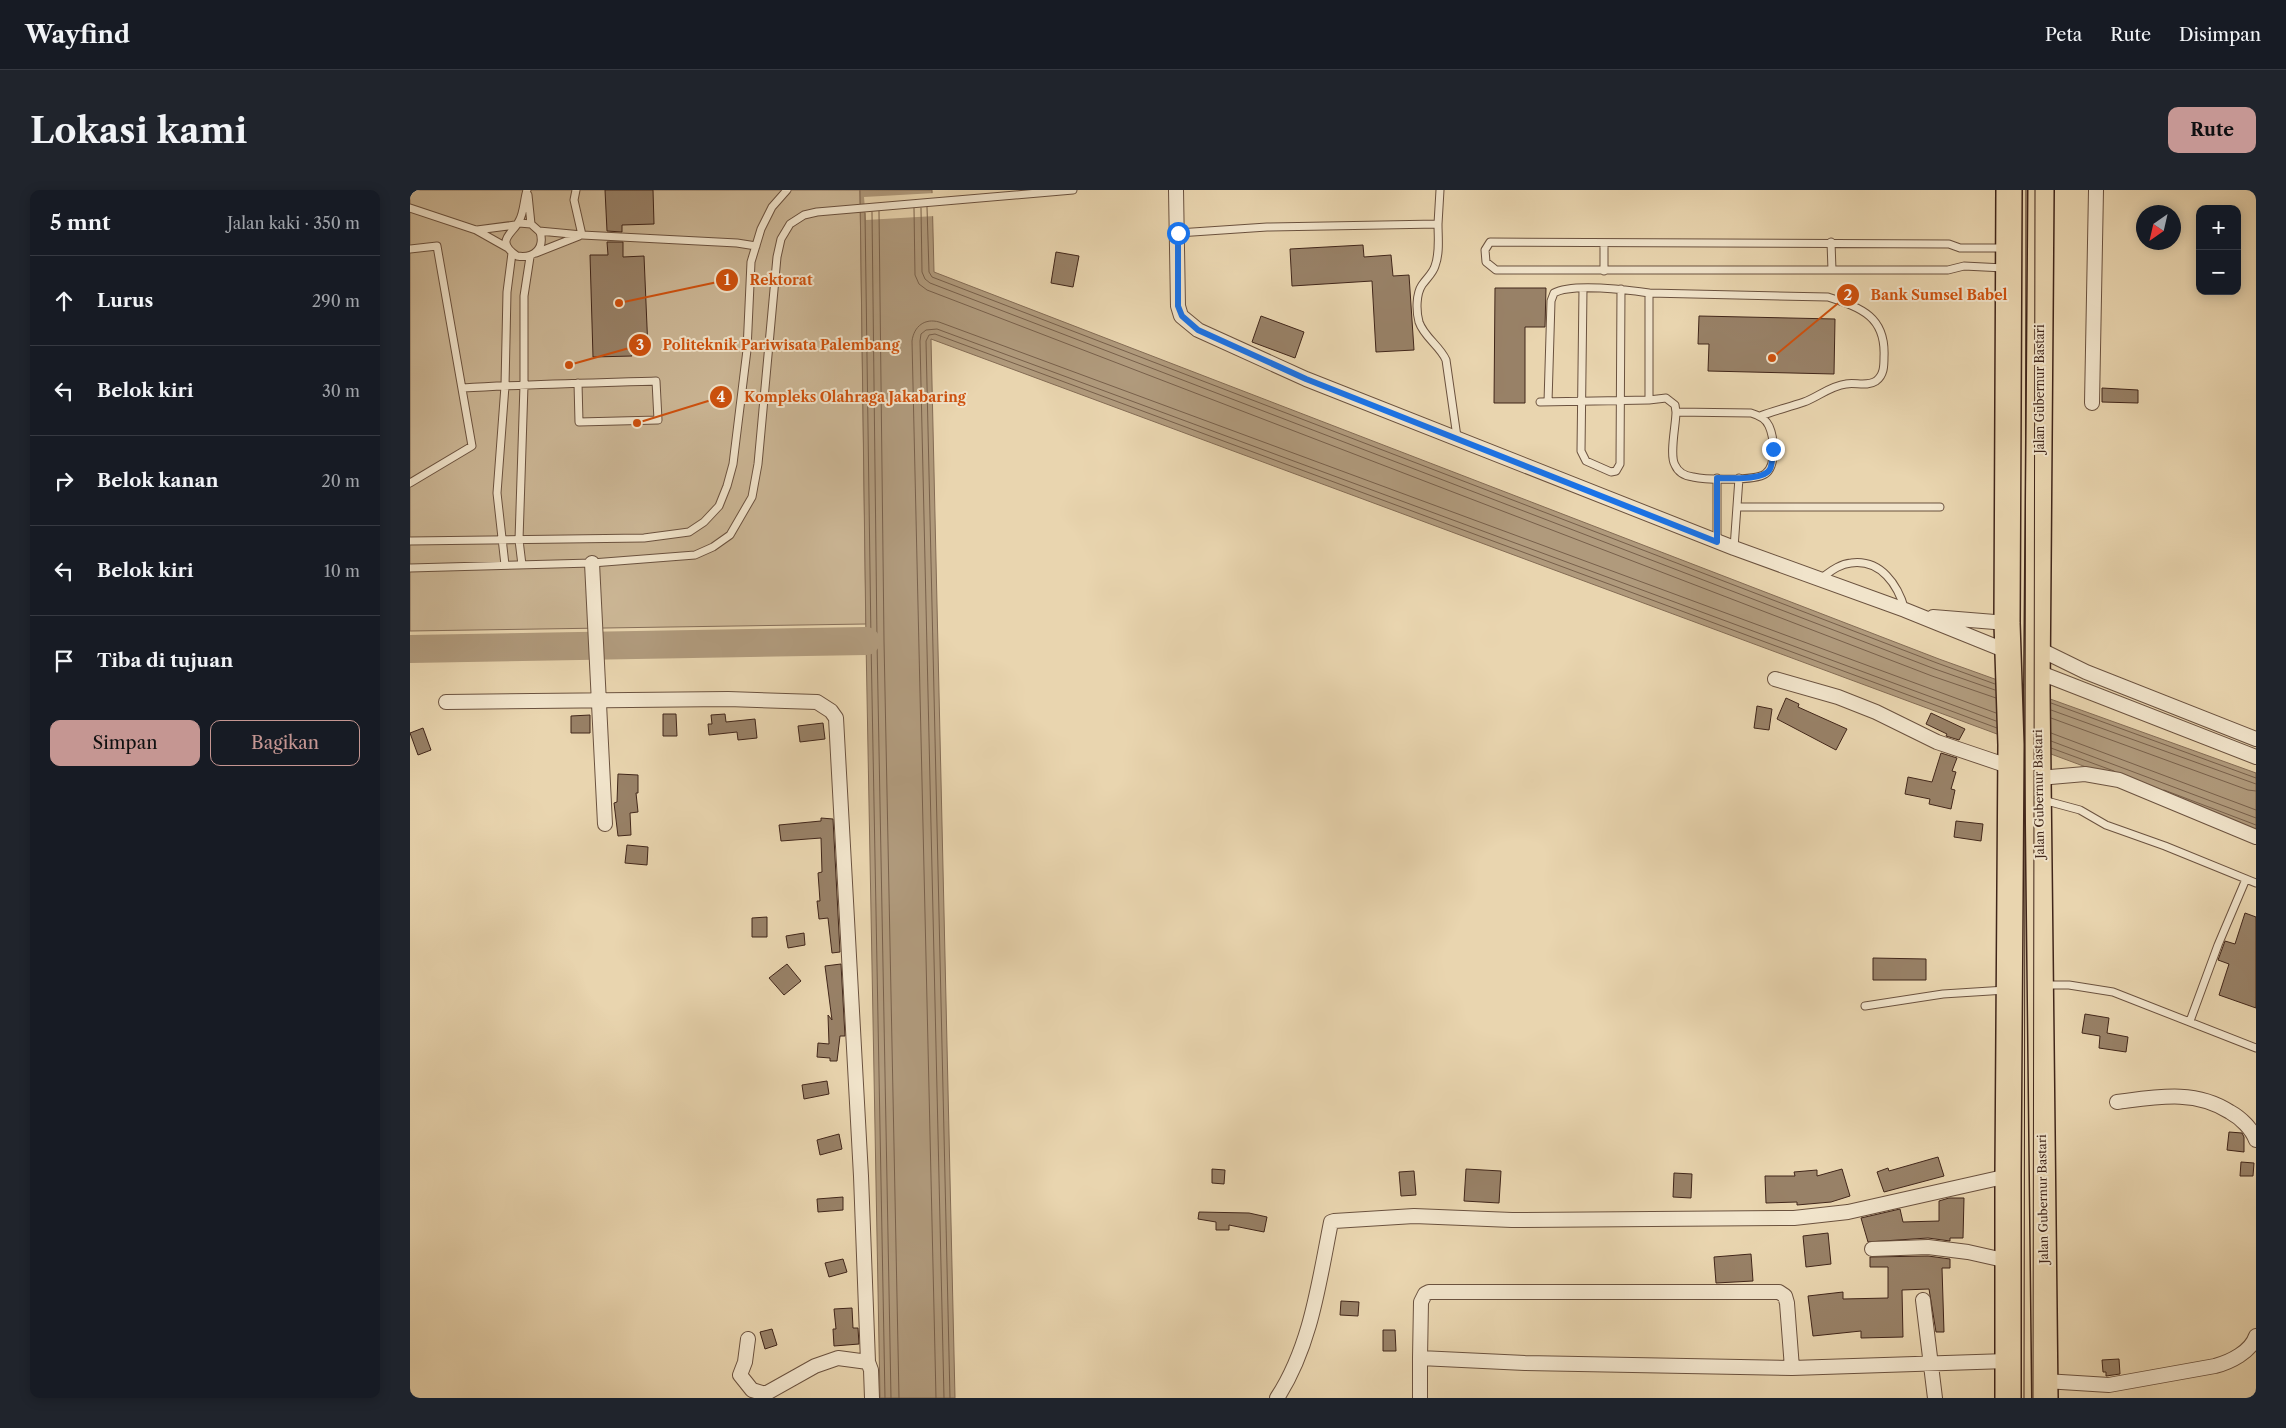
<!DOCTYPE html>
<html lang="id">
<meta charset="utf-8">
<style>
:root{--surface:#171b24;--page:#20242c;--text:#f1f3f6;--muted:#9ea1a6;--line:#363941;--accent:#c59692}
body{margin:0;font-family:"Libre Caslon Text",serif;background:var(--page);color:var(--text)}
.controls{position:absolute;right:15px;top:15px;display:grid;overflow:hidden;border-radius:10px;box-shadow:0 2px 12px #0003}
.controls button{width:45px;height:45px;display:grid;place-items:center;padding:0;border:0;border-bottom:1px solid var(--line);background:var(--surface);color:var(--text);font:25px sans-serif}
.compass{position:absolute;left:1726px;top:15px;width:45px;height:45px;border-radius:50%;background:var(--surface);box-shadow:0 2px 12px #0003;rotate:214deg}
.stop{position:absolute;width:15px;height:15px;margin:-11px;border:4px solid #1a73e8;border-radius:50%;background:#fff}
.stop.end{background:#1a73e8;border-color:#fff;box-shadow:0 1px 5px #0008}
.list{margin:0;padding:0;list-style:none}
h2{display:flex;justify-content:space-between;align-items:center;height:65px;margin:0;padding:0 20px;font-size:21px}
h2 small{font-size:16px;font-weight:400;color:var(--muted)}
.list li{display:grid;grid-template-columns:32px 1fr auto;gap:15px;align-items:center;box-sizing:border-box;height:90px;padding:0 20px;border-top:1px solid var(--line)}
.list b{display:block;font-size:19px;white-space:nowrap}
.list em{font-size:16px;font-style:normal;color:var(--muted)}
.actions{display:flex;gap:10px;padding:15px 20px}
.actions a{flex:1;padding:11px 0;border:1px solid var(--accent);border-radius:10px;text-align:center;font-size:18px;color:var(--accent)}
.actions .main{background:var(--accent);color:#111}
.icon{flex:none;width:28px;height:28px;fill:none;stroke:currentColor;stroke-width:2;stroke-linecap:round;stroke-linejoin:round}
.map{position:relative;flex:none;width:1846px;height:1208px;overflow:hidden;border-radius:10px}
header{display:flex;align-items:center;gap:30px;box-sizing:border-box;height:70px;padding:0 25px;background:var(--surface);border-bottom:1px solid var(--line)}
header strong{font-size:24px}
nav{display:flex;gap:28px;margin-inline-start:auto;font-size:18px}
.intro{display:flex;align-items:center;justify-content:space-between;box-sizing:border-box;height:120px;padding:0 30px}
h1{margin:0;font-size:35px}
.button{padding:12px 22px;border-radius:10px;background:var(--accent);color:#111;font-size:18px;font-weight:700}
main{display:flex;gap:30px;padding:0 30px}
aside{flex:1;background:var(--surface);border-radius:10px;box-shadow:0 2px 12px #0003}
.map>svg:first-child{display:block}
</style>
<header>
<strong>Wayfind</strong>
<nav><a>Peta</a><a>Rute</a><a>Disimpan</a></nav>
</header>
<div class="intro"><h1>Lokasi kami</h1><a class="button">Rute</a></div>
<main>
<aside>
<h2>5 mnt<small>Jalan kaki · 350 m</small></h2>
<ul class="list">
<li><svg class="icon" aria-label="ahead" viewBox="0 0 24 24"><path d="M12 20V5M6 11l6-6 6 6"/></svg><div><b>Lurus</b></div><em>290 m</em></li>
<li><svg class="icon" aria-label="left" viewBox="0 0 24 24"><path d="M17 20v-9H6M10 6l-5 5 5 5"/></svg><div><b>Belok kiri</b></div><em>30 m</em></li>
<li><svg class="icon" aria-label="right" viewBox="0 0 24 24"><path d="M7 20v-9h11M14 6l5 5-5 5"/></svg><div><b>Belok kanan</b></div><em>20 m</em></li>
<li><svg class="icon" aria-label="left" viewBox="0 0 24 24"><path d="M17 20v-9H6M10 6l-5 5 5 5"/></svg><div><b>Belok kiri</b></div><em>10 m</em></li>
<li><svg class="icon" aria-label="arrive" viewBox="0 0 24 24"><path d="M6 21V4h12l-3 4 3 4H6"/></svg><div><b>Tiba di tujuan</b></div></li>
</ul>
<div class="actions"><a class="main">Simpan</a><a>Bagikan</a></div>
</aside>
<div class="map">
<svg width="1846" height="1208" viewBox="0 0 1846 1208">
<rect width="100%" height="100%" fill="#e9d5af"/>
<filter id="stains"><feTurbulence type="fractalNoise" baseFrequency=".004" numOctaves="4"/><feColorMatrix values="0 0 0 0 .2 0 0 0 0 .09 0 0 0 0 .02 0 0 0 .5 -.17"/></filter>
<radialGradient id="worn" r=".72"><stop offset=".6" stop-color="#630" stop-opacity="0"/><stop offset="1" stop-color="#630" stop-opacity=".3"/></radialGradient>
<!-- green -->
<path fill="#ccb796" stroke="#866e58" d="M 0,0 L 450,0 L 456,434 L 0,441 Z"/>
<!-- water -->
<path fill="#b09a7c" stroke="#846c55" d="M 450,0 L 522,0 L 524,82 L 1529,469 L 1846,583 L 1846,640 L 521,149 L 545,1208 L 470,1208 L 456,451 Z"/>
<!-- pier -->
<path fill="#e9d5af" d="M 525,3 L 525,26 L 456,30 L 454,7 Z"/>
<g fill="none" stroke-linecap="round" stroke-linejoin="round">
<!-- shore -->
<path stroke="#78604b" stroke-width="1" d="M 517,17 L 519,82 L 522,87 L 1527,473 L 1585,494
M 504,18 L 505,85 L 509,94 L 517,100 L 1522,486 L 1586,508
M 511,18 L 512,82 L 515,89 L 520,93 L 1525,479 L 1585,500
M 469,21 L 474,451 L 489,1208
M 462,22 L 467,451 L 481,1208
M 455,23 L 461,451 L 475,1208
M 1641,513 L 1846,588
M 1641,520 L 1846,594
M 1641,528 L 1838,600 L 1846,601
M 1641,543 L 1846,620
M 1641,551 L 1846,628
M 1641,558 L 1704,581
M 1754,600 L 1846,635
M 526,1208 L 502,151 C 504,136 515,128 529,132 L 1586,523
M 534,1208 L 510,151 L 511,144 L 516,140 L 527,139 L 1586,531
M 540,1208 L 516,151 L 519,145 L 525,144 L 1587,538"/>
<!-- river -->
<path stroke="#b09a7c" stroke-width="28" d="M 0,459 L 456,451"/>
</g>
<!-- building -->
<path fill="#988167" stroke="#41261a" d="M 195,0 L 243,0 L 244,34 L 212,35 L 212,42 L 197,41 Z
M 197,52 L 213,52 L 213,67 L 234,66 L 238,160 L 222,160 L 222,166 L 183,167 L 180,65 L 198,65 Z
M 953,55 L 954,67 L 981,65 L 983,86 L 999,85 L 1004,160 L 966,162 L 962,91 L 882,96 L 880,59 Z
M 646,62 L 669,66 L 663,97 L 641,93 Z
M 1085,98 L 1136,98 L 1135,137 L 1115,137 L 1115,213 L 1084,213 Z
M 851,126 L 894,142 L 885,168 L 842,152 Z
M 1289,126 L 1425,129 L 1424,184 L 1298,181 L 1299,154 L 1288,154 Z
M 1692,198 L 1728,200 L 1728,213 L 1692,212 Z
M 1376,508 L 1389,514 L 1388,517 L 1437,539 L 1426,560 L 1367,529 Z
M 1347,516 L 1362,519 L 1359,540 L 1344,538 Z
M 1521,523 L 1555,539 L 1549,550 L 1536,546 L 1537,544 L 1516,534 Z
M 253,524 L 266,524 L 267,546 L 253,546 Z
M 315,524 L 316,532 L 345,529 L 347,548 L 328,550 L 327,542 L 299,545 L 298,534 L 302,534 L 301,525 Z
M 180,525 L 180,543 L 161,543 L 161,526 Z
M 413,533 L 415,549 L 390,552 L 388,536 Z
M 13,538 L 21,560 L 8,565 L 0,543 Z
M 1531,563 L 1547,568 L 1542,581 L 1546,582 L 1541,599 L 1545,600 L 1541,619 L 1519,614 L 1520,609 L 1495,604 L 1498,587 L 1522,592 Z
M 208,584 L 228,585 L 228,603 L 226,603 L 228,622 L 220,623 L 221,645 L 208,646 L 204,613 L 207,612 Z
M 411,628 L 423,629 L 430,762 L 422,763 L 418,728 L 409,729 L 407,711 L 410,711 L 408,683 L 412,682 L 411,648 L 371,651 L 369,635 L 411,631 Z
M 1546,631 L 1573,634 L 1571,651 L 1544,647 Z
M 217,655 L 238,657 L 237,675 L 215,673 Z
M 1835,723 L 1846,727 L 1846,818 L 1809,805 L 1819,774 L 1808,770 L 1815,751 L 1825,754 Z
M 357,727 L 357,747 L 342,747 L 342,728 Z
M 394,743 L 395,755 L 378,758 L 376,746 Z
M 1463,768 L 1516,769 L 1516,790 L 1463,790 Z
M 377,774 L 391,791 L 374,805 L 359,788 Z
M 431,774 L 435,846 L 430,846 L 427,871 L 420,871 L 420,868 L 407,867 L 408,853 L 419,854 L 418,825 L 422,830 L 415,776 Z
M 1675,824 L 1699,828 L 1697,843 L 1718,847 L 1716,862 L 1689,858 L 1690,846 L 1672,843 Z
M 417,891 L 419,904 L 394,909 L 392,895 Z
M 1819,942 L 1832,943 L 1834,947 L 1834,962 L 1817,960 Z
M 429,944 L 432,959 L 410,965 L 407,950 Z
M 1528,967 L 1534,986 L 1474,1002 L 1467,982 L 1478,978 L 1479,981 Z
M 1831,972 L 1844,973 L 1843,986 L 1830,986 Z
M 802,979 L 815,980 L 814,994 L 802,993 Z
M 1056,979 L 1091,981 L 1089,1013 L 1054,1011 Z
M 1432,979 L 1440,1006 L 1421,1012 L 1387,1015 L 1387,1012 L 1356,1013 L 1355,986 L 1385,986 L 1384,982 L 1407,980 L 1407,986 Z
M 1004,981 L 1006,1005 L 991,1006 L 989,982 Z
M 1264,983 L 1282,984 L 1281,1008 L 1263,1007 Z
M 433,1007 L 433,1020 L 408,1022 L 407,1009 Z
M 1539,1008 L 1554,1008 L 1553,1048 L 1540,1048 L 1540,1051 L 1518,1048 L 1458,1052 L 1451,1028 L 1490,1019 L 1493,1032 L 1529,1031 L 1529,1011 Z
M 789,1022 L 839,1023 L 857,1027 L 854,1042 L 819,1035 L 819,1040 L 806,1040 L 806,1032 L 788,1029 Z
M 1418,1043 L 1421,1074 L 1396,1077 L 1393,1046 Z
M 1341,1064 L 1343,1091 L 1306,1093 L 1304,1067 Z
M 1518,1066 L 1540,1069 L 1540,1078 L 1532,1078 L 1534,1142 L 1526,1142 L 1519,1099 L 1492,1100 L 1493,1147 L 1451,1148 L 1451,1141 L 1403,1146 L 1398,1106 L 1433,1102 L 1433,1109 L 1478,1108 L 1478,1077 L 1460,1077 L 1460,1067 Z
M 433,1069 L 437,1082 L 419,1087 L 415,1073 Z
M 931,1111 L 949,1112 L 948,1126 L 930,1125 Z
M 442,1118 L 443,1138 L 448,1138 L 449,1154 L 424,1156 L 423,1139 L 426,1139 L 424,1119 Z
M 362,1139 L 367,1155 L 355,1159 L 350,1142 Z
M 973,1140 L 985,1140 L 986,1161 L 973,1161 Z
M 1709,1169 L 1710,1184 L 1696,1186 L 1696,1182 L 1693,1182 L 1692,1170 Z"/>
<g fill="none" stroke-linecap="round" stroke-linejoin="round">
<defs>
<path id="lane" d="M 166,0 L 164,10 L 172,45
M 118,5 L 121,34
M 0,18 L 66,40 L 98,58
M 109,33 L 121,34 L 130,42 C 135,58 124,69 107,66 C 84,50 103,44 109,31 C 114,23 114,9 117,0
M 1028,34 C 1028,47 1030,63 1025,76 C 1023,83 1017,88 1012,95 C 1006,104 1006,121 1009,132 C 1014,147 1030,156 1036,170 L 1047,247
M 67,40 L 105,35
M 129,41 L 172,45 L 327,53 L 346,56
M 768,43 L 857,37 L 1028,34 L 1030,0
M 1421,52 L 1422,80
M 0,59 L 27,56 L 62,256 L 0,293
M 126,63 L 169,46
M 1594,78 L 1554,76 L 1538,80 L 1086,80 L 1076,72 L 1075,60 L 1080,52 L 1539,54 L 1550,58 L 1595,58
M 1194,81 L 1194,53
M 1173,99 L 1171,261 L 1176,271 L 1201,282 L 1206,281 L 1210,274 L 1211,99
M 53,198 C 117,194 182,193 246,191 L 248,230 L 169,232 L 168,193
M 1130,212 L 1239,210
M 1138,212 L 1141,111 L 1144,103 C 1162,93 1218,100 1239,103
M 1266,222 L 1265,215 L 1256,208 L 1239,210 L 1239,103 L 1418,107 C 1452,118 1476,127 1474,167 C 1474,176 1474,185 1466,191 C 1457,197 1445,192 1436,194 C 1420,196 1408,207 1394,212 C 1379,217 1364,221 1350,226
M 1266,222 L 1341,223 C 1348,225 1356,229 1359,236 C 1364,247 1367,276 1355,284 C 1345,291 1296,290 1283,287 C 1275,286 1268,282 1265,275 C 1259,265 1266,235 1266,222 Z
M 1327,317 L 1530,317
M 0,351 L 234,348 L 279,342 L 294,332 L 309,316 L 317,296 L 323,274 L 337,160 L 341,72 L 351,39 L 362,17 L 377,0
M 1307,351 L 1307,288
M 1324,358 L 1329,288
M 95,375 L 87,303 L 95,196 L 97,102 L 102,63
M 112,375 L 109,350 L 114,195 L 114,106 L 120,67
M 0,378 L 182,373 L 285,365 L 303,357 L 320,345 L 342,307 L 348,274 L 367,67 L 371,49 L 380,34 L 394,25 L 407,22 L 663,0
M 1410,389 C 1420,382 1429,374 1441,373 C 1471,369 1488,395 1495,420
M 1633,610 L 1670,620 L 1696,635 L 1755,656 L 1846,693
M 1635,795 L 1659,795 L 1703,802 L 1846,858
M 1455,816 L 1533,804 L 1596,800
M 1780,831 L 1808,755 L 1836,689"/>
<path id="street" d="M 766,0 L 768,116 L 771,126 L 788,140 L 896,189 L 1324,358 L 1495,420 L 1599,462
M 1682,213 L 1686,0
M 182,373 L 195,634
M 1523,427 L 1597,433
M 1627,458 L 1676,482 L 1846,549
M 1628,482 L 1846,567
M 1365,489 L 1428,507 L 1466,522 L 1527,552 L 1601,577
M 36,512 L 318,509 L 407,512 L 421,521 L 426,528 L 451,986 L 458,1172 L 461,1180 L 462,1208
M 1629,588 L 1675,584 L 1709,590 L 1846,647
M 1707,912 C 1746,907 1785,899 1820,922 C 1831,928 1842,939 1846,950
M 1462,1059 L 1518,1057 L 1558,1062 L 1598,1071
M 1513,1110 L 1525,1208
M 338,1149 L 335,1172 L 330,1185 L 342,1200 L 355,1204 L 405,1176 L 428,1168 L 458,1172
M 1382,1178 L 1377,1113 L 1375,1106 L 1369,1102 L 1019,1102 L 1015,1104 L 1011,1112 L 1010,1168 L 1115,1173 L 1382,1178 L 1597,1171
M 1635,1191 L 1699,1195 L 1805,1176 C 1820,1172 1841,1162 1846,1146
M 867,1208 C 901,1156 909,1092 921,1032 L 924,1031 L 1004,1026 L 1102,1030 L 1384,1028 L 1438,1022 L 1598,986
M 1010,1208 L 1010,1168"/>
<path id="highway" d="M 1631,0 L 1627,501 L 1635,1208
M 1598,1208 L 1598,986 L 1601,555 L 1597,433 L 1599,0"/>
</defs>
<!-- lane casing -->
<use href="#lane" stroke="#6b523f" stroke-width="9"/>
<!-- street casing -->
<use href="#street" stroke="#6b523f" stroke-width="16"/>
<!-- highway casing -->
<use href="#highway" stroke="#41261a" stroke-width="28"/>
<!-- lane -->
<use href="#lane" stroke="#f1e4cb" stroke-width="7"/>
<!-- street -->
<use href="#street" stroke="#f1e4cb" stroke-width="14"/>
<!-- highway -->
<use href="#highway" stroke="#e9d5af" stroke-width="25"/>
<!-- tram -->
<path stroke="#41261a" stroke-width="1" d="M 1614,1208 L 1616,0
M 1623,1208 L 1625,0"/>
</g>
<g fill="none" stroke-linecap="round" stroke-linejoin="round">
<!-- route -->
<path stroke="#1a73e8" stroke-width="6" d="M 768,43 L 768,116 L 772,126 L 788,140 L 896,189 L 1307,352 L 1307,288 C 1319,288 1354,291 1360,279 C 1363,273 1362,265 1363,259"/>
</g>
<g text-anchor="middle" stroke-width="4" stroke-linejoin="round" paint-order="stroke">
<!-- street labels -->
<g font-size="12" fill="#41261a" stroke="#f1e4cb">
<text transform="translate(1630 199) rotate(-90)" y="4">Jalan Gubernur Bastari</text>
<text transform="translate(1629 604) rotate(-91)" y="4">Jalan Gubernur Bastari</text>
<text transform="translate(1633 1009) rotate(-91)" y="4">Jalan Gubernur Bastari</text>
</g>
</g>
<!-- callouts -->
<path fill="none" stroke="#cf510e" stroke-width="2" d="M209 113L317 90M1362 168L1438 105M159 175L230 155M227 233L311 207"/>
<g fill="#cf510e" stroke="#f1e4cb" stroke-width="2">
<circle cx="209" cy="113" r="5"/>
<circle cx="1362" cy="168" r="5"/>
<circle cx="159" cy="175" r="5"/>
<circle cx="227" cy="233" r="5"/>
<circle cx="317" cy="90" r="12"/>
<circle cx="1438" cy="105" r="12"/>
<circle cx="230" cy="155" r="12"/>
<circle cx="311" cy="207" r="12"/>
</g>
<g font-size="15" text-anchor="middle" font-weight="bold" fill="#fff">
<text x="317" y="95">1</text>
<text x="1438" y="110">2</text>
<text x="230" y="160">3</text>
<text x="311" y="212">4</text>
</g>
<g font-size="14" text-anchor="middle" font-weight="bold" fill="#cf510e" stroke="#f1e4cb" stroke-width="4" stroke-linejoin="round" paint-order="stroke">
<text x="371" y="95">Rektorat</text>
<text x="1529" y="110">Bank Sumsel Babel</text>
<text x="371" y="160">Politeknik Pariwisata Palembang</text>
<text x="445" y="212">Kompleks Olahraga Jakabaring</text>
</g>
<rect width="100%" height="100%" filter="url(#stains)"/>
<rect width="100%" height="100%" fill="url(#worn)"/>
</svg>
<div class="controls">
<button>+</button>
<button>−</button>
</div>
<svg class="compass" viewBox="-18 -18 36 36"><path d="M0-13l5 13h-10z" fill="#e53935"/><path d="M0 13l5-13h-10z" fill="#9ea1a6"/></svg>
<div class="stop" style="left:768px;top:43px"></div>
<div class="stop end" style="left:1363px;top:259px"></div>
</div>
</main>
